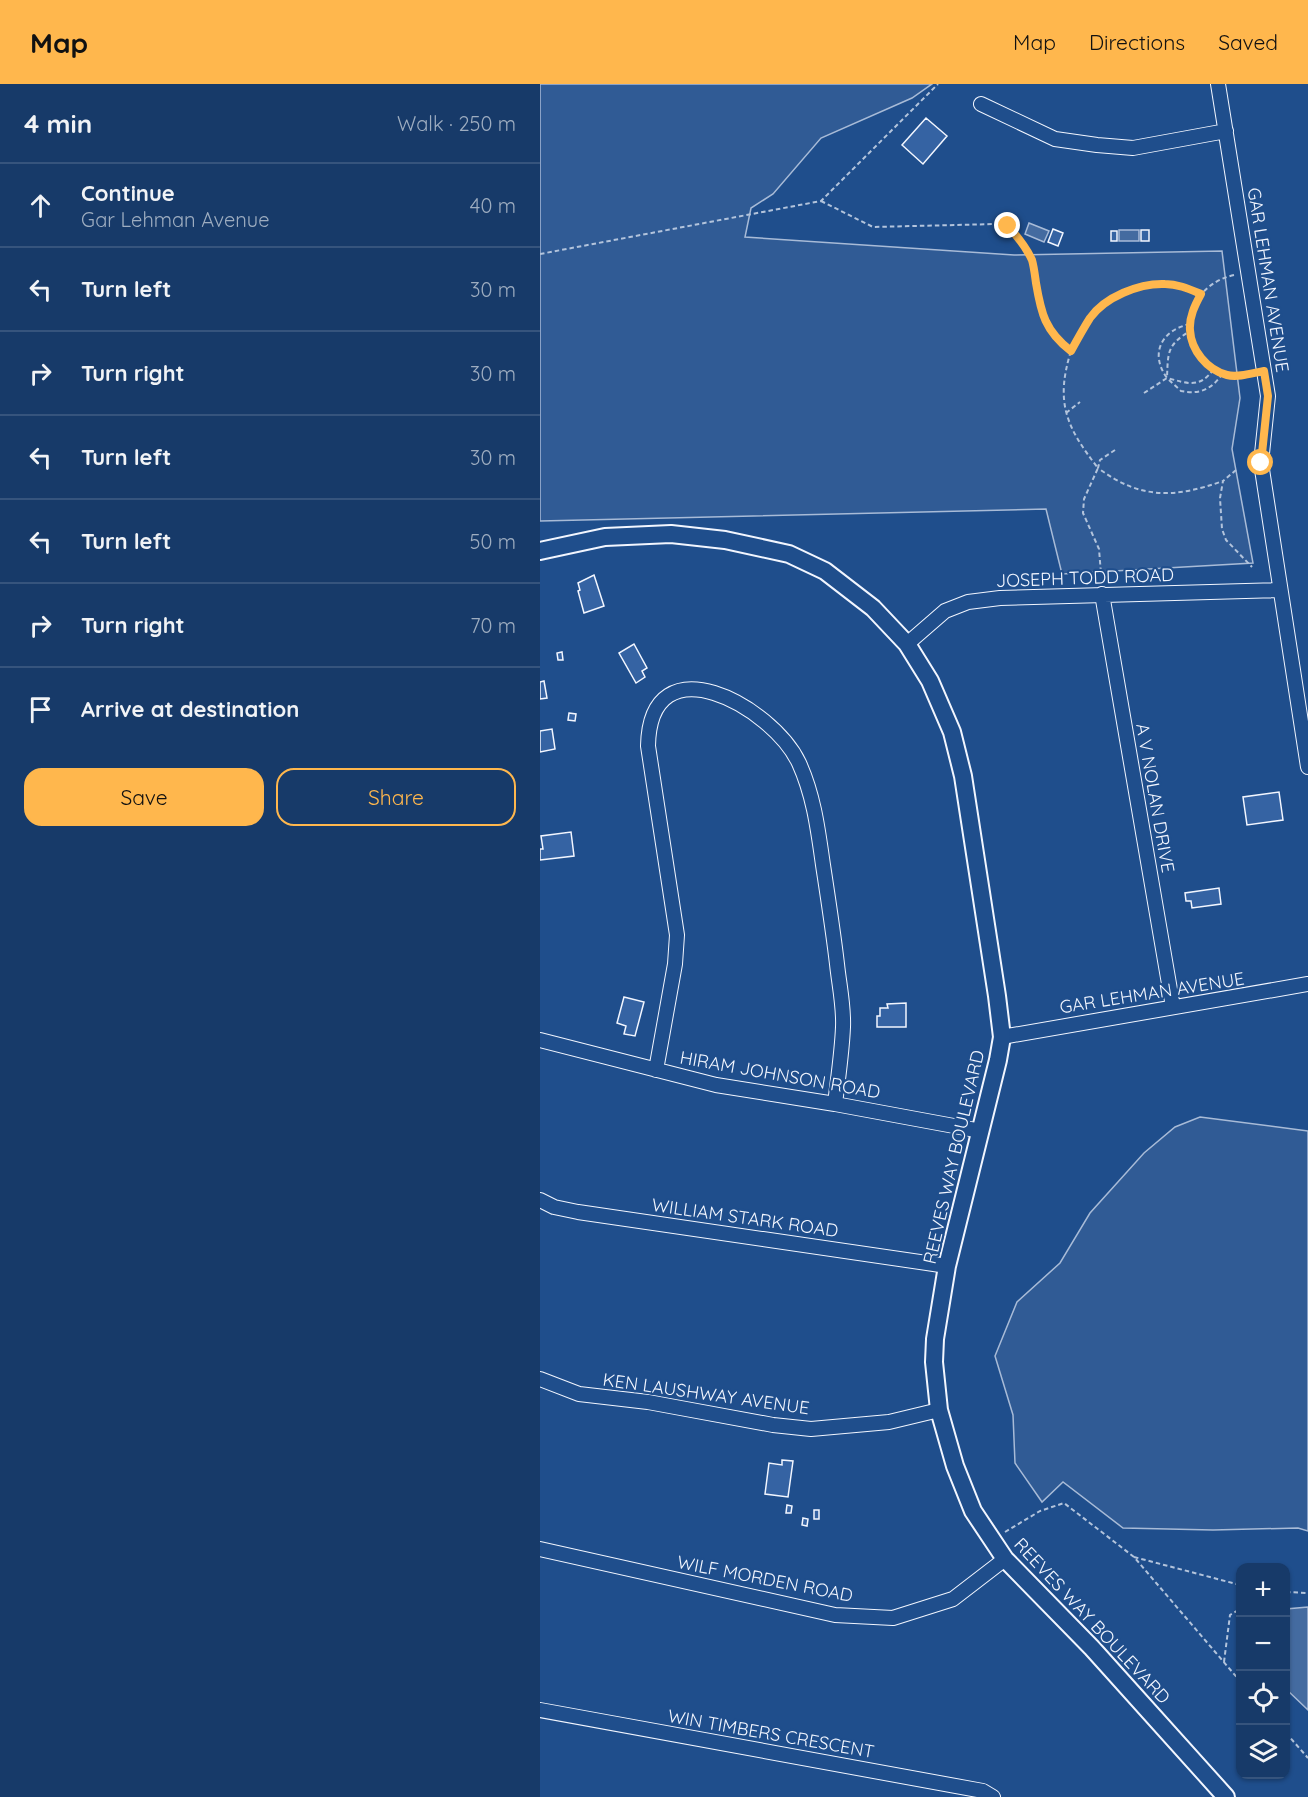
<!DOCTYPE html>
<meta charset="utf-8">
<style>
:root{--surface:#173a69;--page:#20416f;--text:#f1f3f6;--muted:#9eadc0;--line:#36547d;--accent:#ffb74d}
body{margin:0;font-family:Quicksand,sans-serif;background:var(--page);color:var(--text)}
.controls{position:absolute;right:18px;bottom:18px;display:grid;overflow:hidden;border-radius:12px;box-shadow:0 2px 4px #0004}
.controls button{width:54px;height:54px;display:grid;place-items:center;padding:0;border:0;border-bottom:2px solid var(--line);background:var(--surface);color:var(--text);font:30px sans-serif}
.stop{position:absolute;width:18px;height:18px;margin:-14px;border:4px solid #ffb74d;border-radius:50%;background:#fff}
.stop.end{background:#ffb74d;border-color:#fff;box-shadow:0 2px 6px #0008}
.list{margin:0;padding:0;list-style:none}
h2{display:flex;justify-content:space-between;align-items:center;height:78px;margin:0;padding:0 24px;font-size:26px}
h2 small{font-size:20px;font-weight:400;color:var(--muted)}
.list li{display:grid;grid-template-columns:39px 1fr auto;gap:18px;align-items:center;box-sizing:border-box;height:84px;padding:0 24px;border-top:2px solid var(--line)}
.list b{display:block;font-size:22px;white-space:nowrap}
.list p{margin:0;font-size:20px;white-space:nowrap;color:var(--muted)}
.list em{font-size:20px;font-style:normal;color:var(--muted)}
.actions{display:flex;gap:12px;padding:18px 24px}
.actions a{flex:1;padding:14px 0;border:2px solid var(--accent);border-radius:18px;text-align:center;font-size:21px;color:var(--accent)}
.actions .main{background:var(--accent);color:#111}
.icon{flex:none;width:33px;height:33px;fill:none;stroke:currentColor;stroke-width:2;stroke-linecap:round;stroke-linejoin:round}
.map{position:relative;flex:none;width:768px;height:1713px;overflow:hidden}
header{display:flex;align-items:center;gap:36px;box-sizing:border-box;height:84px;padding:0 30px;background:var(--accent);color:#111}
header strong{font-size:28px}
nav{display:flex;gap:33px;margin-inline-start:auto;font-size:21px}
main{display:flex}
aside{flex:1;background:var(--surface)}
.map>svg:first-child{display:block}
</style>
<header>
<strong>Map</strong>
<nav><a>Map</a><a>Directions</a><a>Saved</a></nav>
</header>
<main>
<aside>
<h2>4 min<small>Walk · 250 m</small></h2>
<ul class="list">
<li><svg class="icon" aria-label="ahead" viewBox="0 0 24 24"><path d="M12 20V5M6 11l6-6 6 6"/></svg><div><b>Continue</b><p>Gar Lehman Avenue</p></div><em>40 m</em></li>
<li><svg class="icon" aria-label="left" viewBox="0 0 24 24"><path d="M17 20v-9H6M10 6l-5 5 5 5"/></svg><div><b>Turn left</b></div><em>30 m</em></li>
<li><svg class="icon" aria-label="right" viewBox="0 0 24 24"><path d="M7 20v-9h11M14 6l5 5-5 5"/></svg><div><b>Turn right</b></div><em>30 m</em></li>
<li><svg class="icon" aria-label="left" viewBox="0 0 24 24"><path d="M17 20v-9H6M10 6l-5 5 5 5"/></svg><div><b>Turn left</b></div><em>30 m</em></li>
<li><svg class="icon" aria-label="left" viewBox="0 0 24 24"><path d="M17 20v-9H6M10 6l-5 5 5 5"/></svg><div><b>Turn left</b></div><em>50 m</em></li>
<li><svg class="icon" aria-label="right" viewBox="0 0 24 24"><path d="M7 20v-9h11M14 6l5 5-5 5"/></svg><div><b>Turn right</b></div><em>70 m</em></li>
<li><svg class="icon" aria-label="arrive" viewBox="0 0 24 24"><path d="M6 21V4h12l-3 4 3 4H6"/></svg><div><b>Arrive at destination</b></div></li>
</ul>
<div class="actions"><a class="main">Save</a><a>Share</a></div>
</aside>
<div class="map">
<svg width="768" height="1713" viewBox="0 0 768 1713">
<rect width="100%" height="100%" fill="#1f4e8c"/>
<!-- built -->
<path fill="#305b95" stroke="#a8bbd7" stroke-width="1.5" d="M 0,0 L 392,0 L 372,14 L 281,54 L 233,110 L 211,124 L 205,153 L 474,171 L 682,167 L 700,314 L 692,365 L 713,479 L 522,490 L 506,425 L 0,437 Z
M 660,1033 L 768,1047 L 768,1447 L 758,1444 L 673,1446 L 583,1444 L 523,1398 L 502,1418 L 475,1379 L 473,1331 L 455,1272 L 477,1218 L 520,1179 L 550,1129 L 604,1069 L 635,1043 Z"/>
<!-- water -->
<path fill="#446ba0" stroke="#a8bbd7" stroke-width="1.5" d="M 489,139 L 509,147 L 504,158 L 485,150 Z
M 579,146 L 599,146 L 599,157 L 579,157 Z
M 768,1523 L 768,1626 L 746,1605 L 746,1525 Z"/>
<!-- building -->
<path fill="#3563a3" stroke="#f2f6ff" stroke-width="1.5" d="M 386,34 L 407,52 L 383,80 L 362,61 Z
M 513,145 L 523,149 L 518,162 L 508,158 Z
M 601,146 L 609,146 L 609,157 L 601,157 Z
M 571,147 L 577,147 L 577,157 L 571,157 Z
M 54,491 L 64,522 L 44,529 L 38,507 L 40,506 L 38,499 Z
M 94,560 L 107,584 L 102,587 L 105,593 L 96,599 L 79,569 Z
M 22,568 L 23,576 L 18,576 L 17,569 Z
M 4,597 L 7,614 L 0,615 L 0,598 Z
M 29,629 L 36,630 L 35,637 L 28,636 Z
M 12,645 L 15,665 L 0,668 L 0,647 Z
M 739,708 L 743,736 L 707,741 L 703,713 Z
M 31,748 L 34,772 L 0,776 L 0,765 L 3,765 L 1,752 Z
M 679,804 L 681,820 L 652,824 L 651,817 L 646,817 L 645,809 Z
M 84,913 L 104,918 L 95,952 L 84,950 L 86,942 L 77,939 Z
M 366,919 L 366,943 L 337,943 L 337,932 L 340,932 L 340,924 L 348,924 L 347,920 Z
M 242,1376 L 253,1377 L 248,1413 L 225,1410 L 229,1379 L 242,1381 Z
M 247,1421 L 252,1422 L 251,1429 L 246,1429 Z
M 274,1426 L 279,1426 L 279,1435 L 274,1435 Z
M 263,1434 L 268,1435 L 267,1442 L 262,1441 Z"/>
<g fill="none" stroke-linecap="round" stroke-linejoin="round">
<defs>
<path id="minor" d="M 678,0 L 728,312 L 721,379 L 768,683
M 441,20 L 515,55 L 557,61 L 593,64 L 686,47
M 562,510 L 633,923
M 367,560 L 405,527 L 428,518 L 460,514 L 740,506
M 462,953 L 768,900
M 0,956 L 176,1001 L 295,1020 L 441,1047
M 116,986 L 135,880 L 137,851 L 108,662 C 110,555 232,622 259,679 C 274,712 278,746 283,781 C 288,814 293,846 297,880 C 299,900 304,922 303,943 C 302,968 298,994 295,1020
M 0,1116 L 14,1123 L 38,1128 L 407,1182
M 0,1295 L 39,1310 L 108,1318 L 233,1341 L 271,1345 L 349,1338 L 399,1326
M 0,1465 L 295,1531 L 353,1534 L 413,1515 L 465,1475
M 0,1626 L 443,1707 L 453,1713"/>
<path id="tertiary" d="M 0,467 L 65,453 L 131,450 L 185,456 L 249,470 L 285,487 L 333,524 L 367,560 L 390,597 L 412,648 L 423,692 L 457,912 L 462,953 L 458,976 L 407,1182 L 395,1255 L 394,1278 L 399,1326 L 415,1382 L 433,1427 L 465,1475 L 552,1564 L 686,1713"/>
</defs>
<!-- minor casing -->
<use href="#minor" stroke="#f2f6ff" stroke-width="16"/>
<!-- tertiary casing -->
<use href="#tertiary" stroke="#f2f6ff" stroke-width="20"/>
<!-- path -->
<path stroke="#b3c4dc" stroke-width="2" stroke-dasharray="4.5 3" stroke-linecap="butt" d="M 281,117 L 333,143 L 456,140 C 498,147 492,203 504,235 C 509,249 519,258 531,267 C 515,318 526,343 558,384 L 544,415 L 543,429 L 559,465 L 561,490
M 0,170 L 281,117 L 398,0
M 694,191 C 625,207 643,303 710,290
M 650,240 C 622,246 609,269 627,294 C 647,299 659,305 673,286
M 531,267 C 537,256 543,245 550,234 C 565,213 599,199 625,200 C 638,200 649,205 661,210
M 629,296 L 641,307 C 660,311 672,305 683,289
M 604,309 L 627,294 C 628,268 627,261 650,247
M 526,329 L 540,318
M 575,366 L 560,376 L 558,384 C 601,416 635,414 683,397
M 696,386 L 683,397 L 680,414 L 682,445 L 686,456 L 712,483
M 465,1448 L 500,1427 L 524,1419 L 594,1473 L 700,1597
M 594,1473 L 700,1501
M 746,1508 L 768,1509
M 684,1578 L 690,1531 L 700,1525
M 746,1649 L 768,1674"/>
<!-- minor -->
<use href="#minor" stroke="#1f4e8c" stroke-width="14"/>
<!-- tertiary -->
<use href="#tertiary" stroke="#1f4e8c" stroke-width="16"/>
</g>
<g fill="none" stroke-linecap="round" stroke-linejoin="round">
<!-- route -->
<path stroke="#ffb74d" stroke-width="8" d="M 468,142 C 477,152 486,163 492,176 C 494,183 495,192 496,199 C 501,229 505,247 531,267 C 537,256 543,245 550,234 C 565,213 599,199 625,200 C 638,200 649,205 661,210 C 655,221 649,233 650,246 C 651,266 667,286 687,291 C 698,294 713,289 724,287 L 728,312 L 721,379"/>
</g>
<g text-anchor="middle" stroke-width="4.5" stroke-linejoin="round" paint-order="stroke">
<!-- street labels -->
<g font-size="18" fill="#f2f6ff" stroke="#1f4e8c">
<text transform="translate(728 196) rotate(81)" y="6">GAR LEHMAN AVENUE</text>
<text transform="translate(545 494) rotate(-2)" y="6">JOSEPH TODD ROAD</text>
<text transform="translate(615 714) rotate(80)" y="6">A V NOLAN DRIVE</text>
<text transform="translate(612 909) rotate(-9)" y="6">GAR LEHMAN AVENUE</text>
<text transform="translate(240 991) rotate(10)" y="6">HIRAM JOHNSON ROAD</text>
<text transform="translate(414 1073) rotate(-77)" y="6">REEVES WAY BOULEVARD</text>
<text transform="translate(205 1134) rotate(8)" y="6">WILLIAM STARK ROAD</text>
<text transform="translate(166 1310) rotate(8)" y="6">KEN LAUSHWAY AVENUE</text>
<text transform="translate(225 1495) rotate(11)" y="6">WILF MORDEN ROAD</text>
<text transform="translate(552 1537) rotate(47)" y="6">REEVES WAY BOULEVARD</text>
<text transform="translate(231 1650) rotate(10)" y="6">WIN TIMBERS CRESCENT</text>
</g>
</g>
</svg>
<div class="controls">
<button>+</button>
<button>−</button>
<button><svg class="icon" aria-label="locate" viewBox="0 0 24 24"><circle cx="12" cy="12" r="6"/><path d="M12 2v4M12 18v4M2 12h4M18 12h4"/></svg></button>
<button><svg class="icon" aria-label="layers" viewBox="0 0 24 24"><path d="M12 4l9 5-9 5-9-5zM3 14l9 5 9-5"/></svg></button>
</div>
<div class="stop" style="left:721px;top:379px"></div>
<div class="stop end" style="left:468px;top:142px"></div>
</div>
</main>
